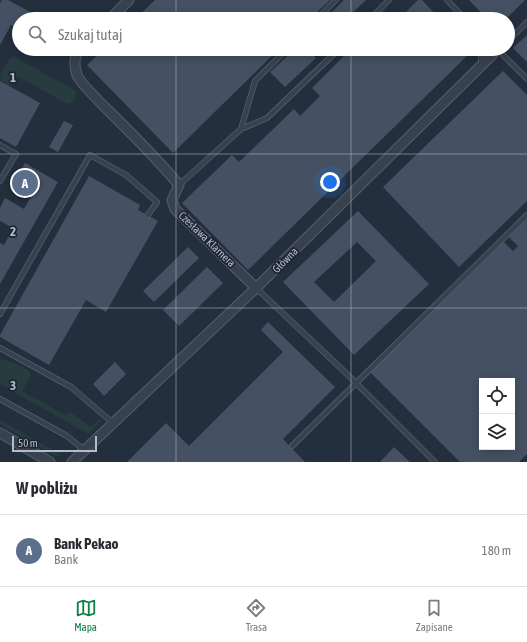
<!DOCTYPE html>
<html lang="pl">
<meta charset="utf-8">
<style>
:root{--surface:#fff;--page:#f7f7f7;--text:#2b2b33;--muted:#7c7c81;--line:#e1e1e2;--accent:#0b8043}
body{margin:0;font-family:"Asap Condensed",sans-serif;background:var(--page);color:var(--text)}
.controls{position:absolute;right:12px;bottom:12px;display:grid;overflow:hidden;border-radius:0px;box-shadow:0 2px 10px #0003}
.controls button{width:36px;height:36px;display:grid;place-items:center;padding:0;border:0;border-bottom:1px solid var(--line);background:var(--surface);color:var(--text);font:20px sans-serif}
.scale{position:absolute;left:12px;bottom:10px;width:85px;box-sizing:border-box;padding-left:4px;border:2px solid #b4bcc9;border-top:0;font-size:11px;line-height:14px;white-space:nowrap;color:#b4bcc9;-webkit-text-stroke:3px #1d2633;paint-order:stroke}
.you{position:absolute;left:330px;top:182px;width:14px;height:14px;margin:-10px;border:3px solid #fff;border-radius:50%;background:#1a73e8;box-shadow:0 0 0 6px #1a73e833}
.badge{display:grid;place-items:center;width:26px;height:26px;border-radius:50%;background:var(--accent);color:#fff;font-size:13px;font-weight:700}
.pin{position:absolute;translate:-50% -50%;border:2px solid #fff;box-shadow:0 1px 4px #0006}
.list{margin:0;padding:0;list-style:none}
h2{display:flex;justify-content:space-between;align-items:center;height:52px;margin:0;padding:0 16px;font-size:17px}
h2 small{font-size:13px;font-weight:400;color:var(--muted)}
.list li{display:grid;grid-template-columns:26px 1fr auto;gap:12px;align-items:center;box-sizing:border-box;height:72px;padding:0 16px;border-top:1px solid var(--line)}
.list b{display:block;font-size:15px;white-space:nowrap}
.list p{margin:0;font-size:13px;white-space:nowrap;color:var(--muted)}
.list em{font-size:13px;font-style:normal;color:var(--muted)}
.icon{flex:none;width:22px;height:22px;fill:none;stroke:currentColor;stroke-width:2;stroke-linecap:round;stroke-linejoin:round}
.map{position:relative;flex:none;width:527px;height:462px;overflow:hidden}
.search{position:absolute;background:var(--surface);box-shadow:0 2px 10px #0003;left:12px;right:12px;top:12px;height:44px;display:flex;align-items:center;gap:10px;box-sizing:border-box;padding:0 14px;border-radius:22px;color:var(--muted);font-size:15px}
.sheet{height:124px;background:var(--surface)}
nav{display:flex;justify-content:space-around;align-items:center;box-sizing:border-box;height:56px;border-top:1px solid var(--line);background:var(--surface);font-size:11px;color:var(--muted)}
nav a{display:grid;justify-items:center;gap:2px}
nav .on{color:var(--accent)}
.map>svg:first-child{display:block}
</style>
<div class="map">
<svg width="527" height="462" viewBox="0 0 527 462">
<rect width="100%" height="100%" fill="#242f3e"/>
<!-- green -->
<path fill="#263c3f" d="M 13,56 L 76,91 C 75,98 75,102 67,104 L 15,75 L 9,85 L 0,80 C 0,69 6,64 13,56 Z
M 0,358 C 10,363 26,364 31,375 L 22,391 L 65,415 L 70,412 L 91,427 L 100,419 L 101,422 L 88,434 L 0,384 Z
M 0,420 L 63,456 L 54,455 L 0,424 Z"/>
<!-- building -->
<path fill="#455162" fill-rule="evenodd" d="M 2,0 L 8,0 L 34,14 L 32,19 L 19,19 L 19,29 L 11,25 L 0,45 L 0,3 Z
M 155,0 L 330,0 L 310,19 L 135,19 Z
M 344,0 L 366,0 L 346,19 L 325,19 Z
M 418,0 L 422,0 L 440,19 L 399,19 Z
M 469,0 L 525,0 L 506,19 L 487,19 Z
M 527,35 L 527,62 L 513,48 Z
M 104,49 L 279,49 L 173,153 L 87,65 Z
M 295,49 L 315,49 L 311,53 L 316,58 L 285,87 L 270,72 Z
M 351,49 L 470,49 L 472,51 L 248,270 L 182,203 L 232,155 L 239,162 L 294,109 L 300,116 L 320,96 L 312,88 Z
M 503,71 L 527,95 L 527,201 L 459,267 L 383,187 Z
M 0,81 L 40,103 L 16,147 L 0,138 Z
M 64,121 L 73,125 L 58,152 L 49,147 Z
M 25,163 L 58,182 L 0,284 L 0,243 L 4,245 L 13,228 L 0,221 L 0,208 L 5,198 L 24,209 L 33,193 L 14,183 Z
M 89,176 L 140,205 L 138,210 L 158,221 L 106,312 L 86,300 L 49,365 L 0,337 L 0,335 Z
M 358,211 L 429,284 L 354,355 L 283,282 ZM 357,242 L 376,261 L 334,302 L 314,282 Z
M 527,219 L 527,454 L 519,462 L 460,462 L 368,370 L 501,239 L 513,251 L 518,246 L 509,237 ZM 482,381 L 512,381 L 512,447 L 482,447 Z
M 188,247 L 199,258 L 154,302 L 143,291 Z
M 207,267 L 223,283 L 179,326 L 163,310 Z
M 268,322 L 335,387 L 283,439 L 305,462 L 127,462 L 166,423 L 189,446 L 283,352 L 261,330 Z
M 115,362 L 126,374 L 104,396 L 93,384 Z
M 394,447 L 410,462 L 380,462 Z"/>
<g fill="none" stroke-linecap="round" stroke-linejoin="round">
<defs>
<path id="lane" d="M 447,0 L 465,19
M 317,19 L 336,0
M 370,19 L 389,0
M 508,41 L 527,22
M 480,49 L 482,65
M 499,49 L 498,50 L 527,79
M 241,129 L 255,81 L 287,49
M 0,145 L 16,154 L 0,181
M 179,185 L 241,129 L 267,118 L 339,49
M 256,288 L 347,374 L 435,462
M 0,314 L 90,155 L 126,175 L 157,202 L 148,215
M 0,348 L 71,387 L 113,423
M 0,399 L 67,436 L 84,450
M 292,446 L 527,215"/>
<path id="street" d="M 110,19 L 129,0
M 80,49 C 74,56 74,66 77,75 C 81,85 109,111 118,120 C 139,141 160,162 179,185 L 172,200 L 175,209 L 256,288
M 0,433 L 50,462
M 72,462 L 256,288 L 493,54"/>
</defs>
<!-- lane casing -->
<use href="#lane" stroke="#565f6c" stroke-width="6"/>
<!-- street casing -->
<use href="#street" stroke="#565f6c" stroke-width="11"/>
<!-- lane -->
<use href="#lane" stroke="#38414e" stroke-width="4.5"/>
<!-- street -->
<use href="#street" stroke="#38414e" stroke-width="9"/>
</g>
<!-- grid -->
<path fill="none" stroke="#b4bcc9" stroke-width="1" stroke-opacity="0.55" d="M 176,0 L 176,19M 351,0 L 351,19M 176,49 L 176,462M 351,49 L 351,462M 0,154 L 527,154M 0,308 L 527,308"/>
<g text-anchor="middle" stroke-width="3.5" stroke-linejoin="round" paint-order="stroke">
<!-- street labels -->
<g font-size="11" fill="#b4bcc9" stroke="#1d2633">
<text transform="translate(207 239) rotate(44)" y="4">Czesława Klarnera</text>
<text transform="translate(285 260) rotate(-45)" y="4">Główna</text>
</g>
</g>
<g font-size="13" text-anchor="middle" font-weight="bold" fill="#b4bcc9" stroke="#1d2633" stroke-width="3.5" stroke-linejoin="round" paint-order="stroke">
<text x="13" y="82">1</text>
<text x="13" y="236">2</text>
<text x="13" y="390">3</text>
</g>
</svg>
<div class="controls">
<button><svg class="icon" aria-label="locate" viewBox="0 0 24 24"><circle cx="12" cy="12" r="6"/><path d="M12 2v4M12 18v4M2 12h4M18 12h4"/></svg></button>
<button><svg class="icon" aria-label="layers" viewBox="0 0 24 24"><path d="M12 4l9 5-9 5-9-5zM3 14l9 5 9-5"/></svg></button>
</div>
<div class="scale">50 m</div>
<div class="you"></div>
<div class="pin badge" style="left:25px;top:183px;background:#5c6f8a">A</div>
<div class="search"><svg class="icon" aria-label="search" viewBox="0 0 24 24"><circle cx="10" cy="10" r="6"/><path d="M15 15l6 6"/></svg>Szukaj tutaj</div>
</div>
<section class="sheet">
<h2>W pobliżu<small></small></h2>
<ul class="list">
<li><span class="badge" style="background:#5c6f8a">A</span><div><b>Bank Pekao</b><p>Bank</p></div><em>180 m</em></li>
</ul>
</section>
<nav>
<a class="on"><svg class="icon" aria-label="map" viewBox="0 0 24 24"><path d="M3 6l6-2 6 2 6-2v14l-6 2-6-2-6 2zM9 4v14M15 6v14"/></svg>Mapa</a>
<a><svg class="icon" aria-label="directions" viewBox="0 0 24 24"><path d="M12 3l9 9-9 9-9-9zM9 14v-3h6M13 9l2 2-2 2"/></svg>Trasa</a>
<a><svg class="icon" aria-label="saved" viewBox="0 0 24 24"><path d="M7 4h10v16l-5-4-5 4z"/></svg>Zapisane</a>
</nav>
